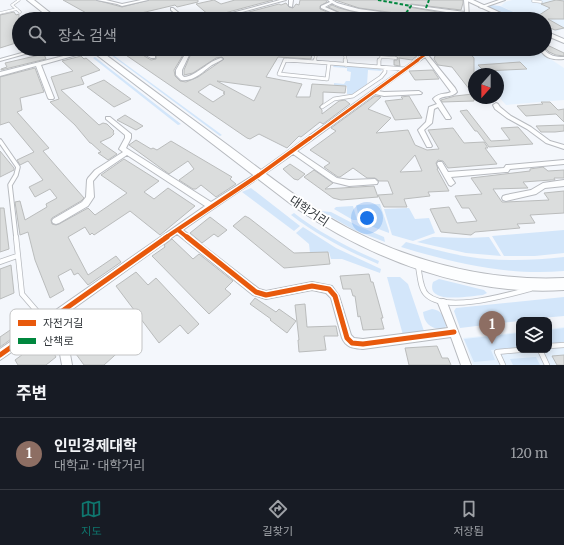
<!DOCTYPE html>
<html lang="ko">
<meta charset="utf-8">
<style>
:root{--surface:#171b24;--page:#242831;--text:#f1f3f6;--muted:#9ea1a6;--line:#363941;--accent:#0f766e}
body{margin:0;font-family:Merriweather,"Noto Sans KR",serif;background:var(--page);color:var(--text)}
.controls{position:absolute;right:12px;bottom:12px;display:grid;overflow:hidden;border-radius:8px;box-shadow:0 2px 10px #0003}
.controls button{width:36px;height:36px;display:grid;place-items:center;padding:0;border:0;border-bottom:1px solid var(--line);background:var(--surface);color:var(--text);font:20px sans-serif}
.compass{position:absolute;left:468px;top:68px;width:36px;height:36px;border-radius:50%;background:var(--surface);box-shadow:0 2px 10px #0003;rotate:201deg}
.you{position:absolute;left:367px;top:218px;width:14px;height:14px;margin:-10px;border:3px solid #fff;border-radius:50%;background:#1a73e8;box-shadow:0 0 0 6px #1a73e833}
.badge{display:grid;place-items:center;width:26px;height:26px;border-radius:50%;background:var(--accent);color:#fff;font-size:13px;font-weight:700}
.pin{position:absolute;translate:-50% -33px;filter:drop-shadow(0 1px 2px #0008)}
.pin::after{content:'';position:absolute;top:21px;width:14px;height:12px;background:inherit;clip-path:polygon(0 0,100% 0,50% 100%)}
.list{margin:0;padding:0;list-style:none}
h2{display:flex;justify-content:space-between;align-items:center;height:52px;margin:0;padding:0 16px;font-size:17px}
h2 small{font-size:13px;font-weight:400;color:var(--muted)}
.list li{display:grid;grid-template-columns:26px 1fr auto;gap:12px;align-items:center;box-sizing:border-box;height:72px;padding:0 16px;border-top:1px solid var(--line)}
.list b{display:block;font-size:15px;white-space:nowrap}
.list p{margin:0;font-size:13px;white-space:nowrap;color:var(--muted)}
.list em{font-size:13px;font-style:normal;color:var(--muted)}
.icon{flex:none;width:22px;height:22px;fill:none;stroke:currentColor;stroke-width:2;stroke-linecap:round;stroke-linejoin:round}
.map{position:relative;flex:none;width:564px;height:365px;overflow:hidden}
.search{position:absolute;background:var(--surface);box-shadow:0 2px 10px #0003;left:12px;right:12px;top:12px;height:44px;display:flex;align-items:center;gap:10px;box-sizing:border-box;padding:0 14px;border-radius:22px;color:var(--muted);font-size:15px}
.sheet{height:124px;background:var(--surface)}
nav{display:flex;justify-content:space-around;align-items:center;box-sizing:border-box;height:56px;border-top:1px solid var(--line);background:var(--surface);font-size:11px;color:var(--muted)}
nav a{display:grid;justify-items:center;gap:2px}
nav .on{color:var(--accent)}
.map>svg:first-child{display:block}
</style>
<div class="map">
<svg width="564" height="365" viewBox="0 0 564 365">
<rect width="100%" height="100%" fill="#f4f7fc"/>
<!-- built -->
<path fill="#e6f2fe" d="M 512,0 L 564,0 L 564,29 L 556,31 L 545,26 L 545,19 L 530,19 L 501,6 L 505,2 Z
M 540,52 L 564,68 L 564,100 L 506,105 L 498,96 L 498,74 L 479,74 L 462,55 Z
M 564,327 L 564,365 L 473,365 L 463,338 L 519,332 L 519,350 L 549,350 L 549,329 Z"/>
<!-- green -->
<path fill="#d3e6fa" d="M 491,5 L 500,6 L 529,19 L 516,19 L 486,6 Z
M 107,52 L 109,52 L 222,135 L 220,136 Z
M 95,57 L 181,124 L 178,125 L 93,58 Z
M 334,65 L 380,69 L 382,71 L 368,70 L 367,84 L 353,94 L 347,94 L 347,86 L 334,85 L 334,83 L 344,84 L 346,81 L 350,81 L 351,72 L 347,71 L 347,68 L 333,67 Z
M 251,188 L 300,226 L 294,231 L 242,192 Z
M 380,204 L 389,231 L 389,233 L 360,222 L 356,205 Z
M 353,206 L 357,220 L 353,220 L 334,209 L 336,207 Z
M 409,208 L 415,219 L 429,218 L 435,233 L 413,241 L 392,235 L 384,209 Z
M 321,211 L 331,212 L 358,226 L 384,237 L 385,242 L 354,230 Z
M 294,213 C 320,233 349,248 379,261 L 378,264 C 347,251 319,236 291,215 Z
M 303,227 L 336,248 L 381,269 L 380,273 L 342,259 L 331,259 L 329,252 L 310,253 L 309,244 L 296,233 Z
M 564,230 L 564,253 L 535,256 L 504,256 L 492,236 Z
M 433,237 L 468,238 L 489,237 L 501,256 L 466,253 L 417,242 Z
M 406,242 C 433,249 460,257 487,259 C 513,261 538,260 564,257 L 564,271 C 508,276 454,263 401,247 Z
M 387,277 L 400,277 L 408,284 L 425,334 L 403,335 Z
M 439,279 L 484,290 L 487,293 L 483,295 C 471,296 425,305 433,282 Z
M 564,297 L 564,316 L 519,320 L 519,321 L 460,328 L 454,311 L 456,308 Z
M 432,309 C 442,310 443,317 447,324 L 445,328 C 433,331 424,324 423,312 Z
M 564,328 L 564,342 L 549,344 L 549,330 Z
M 519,333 L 519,347 L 491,350 L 495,360 L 474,362 L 464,339 Z
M 536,357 L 540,365 L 513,365 L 510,359 Z"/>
<!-- building -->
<path fill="#dbdddd" stroke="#babcbc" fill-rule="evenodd" d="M 63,0 L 96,0 L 122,7 L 149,0 L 198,0 L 198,2 L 177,7 L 175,5 L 137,14 L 142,19 L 84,19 L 83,16 L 90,15 Z
M 214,0 L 221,4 L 235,0 L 273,0 L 221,14 L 210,16 L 196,4 Z
M 300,0 L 326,0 L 327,2 L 320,6 L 320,9 L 343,19 L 300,19 L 280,17 L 282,19 L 226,18 L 279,4 L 281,5 L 286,3 L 289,7 L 293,8 L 296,4 L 299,5 Z
M 335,0 L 463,0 L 463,3 L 461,10 L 411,4 L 408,6 L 409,7 L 461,16 L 460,19 L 427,19 L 424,17 L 359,8 Z
M 556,0 L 564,1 L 564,19 L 548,19 L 564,28 L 555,30 L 545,26 L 547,25 L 545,24 L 545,19 L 533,19 L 550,8 L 541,4 Z
M 332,5 L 339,8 L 363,14 L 399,19 L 353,19 L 328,7 Z
M 14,12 L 16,15 L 19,14 L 19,42 L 0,48 L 0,15 Z
M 480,13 L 492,19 L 470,19 L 470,15 Z
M 545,44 L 564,53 L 564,56 L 556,55 L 549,52 L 545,48 Z
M 63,49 L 71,49 L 73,52 L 57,56 L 52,52 Z
M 117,49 L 142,49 L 141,54 L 151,60 L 156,59 L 156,56 L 149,51 L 149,49 L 170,49 L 175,51 L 176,50 L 186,50 L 174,70 L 175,76 L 180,81 L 186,82 L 198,77 L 224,59 L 222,57 L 216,58 L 193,73 L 184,75 L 184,70 L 193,49 L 232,51 L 232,49 L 236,49 L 254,51 L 255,49 L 313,49 L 311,59 L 278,57 L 266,77 L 302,84 L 296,97 L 310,97 L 312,84 L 346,86 L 345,93 L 323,92 L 323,103 L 319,107 L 322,110 L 322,114 L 339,101 L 345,100 L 350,104 L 323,124 L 320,122 L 301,137 L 299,136 L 287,148 L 259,134 L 250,139 L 247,138 ZM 217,81 L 261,87 L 254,101 ZM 210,84 L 225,92 L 223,93 L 225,94 L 213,102 L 198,92 Z
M 394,49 L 398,49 L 399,51 L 418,55 L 412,60 L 399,58 L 400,66 L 394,65 L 394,60 L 397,60 L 398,58 L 394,55 Z
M 443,49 L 466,49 L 474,58 L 474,101 L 442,102 L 441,100 L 455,96 L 473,94 L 452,67 L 438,65 L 434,59 L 437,50 L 442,52 Z
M 44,54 L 46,59 L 1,70 L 1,69 L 7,67 L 5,63 Z
M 81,56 L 84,59 L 86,58 L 100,70 L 81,77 L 84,84 L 61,90 L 99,125 L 103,123 L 107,124 L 114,131 L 113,132 L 114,134 L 111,137 L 100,142 L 117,154 L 108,160 L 98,153 L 101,152 L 91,143 L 90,143 L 75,125 L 50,102 L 59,99 L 51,77 L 73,71 L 62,61 Z
M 520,62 L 527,69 L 484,71 L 478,65 Z
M 35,68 L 44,92 L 20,98 L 22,110 L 17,112 L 49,148 L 43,151 L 84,198 L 81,201 L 52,218 L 51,220 L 52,224 L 56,225 L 59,224 L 88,208 L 95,215 L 127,193 L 101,175 L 124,159 L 159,181 L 144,192 L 154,199 L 168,188 L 195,206 L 160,235 L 130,211 L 94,235 L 92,233 L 90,235 L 85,227 L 68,237 L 88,275 L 116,256 L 121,262 L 88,285 L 78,273 L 74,275 L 71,269 L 58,276 L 64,290 L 50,298 L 35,260 L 28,232 L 20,235 L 15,202 L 20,201 L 25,220 L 47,207 L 46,204 L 57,198 L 50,189 L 35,197 L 29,187 L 43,180 L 28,161 L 20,165 L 17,160 L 34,152 L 9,122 L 0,125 L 0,77 Z
M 433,70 L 439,79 L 415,80 L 409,71 Z
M 104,80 L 131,99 L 114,107 L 87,87 Z
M 375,96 L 381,97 L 368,109 L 391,118 L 376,133 L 408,130 L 415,145 L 427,150 L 439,149 L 428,130 L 453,128 L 464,143 L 484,142 L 488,148 L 485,148 L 497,164 L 448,168 L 443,161 L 438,160 L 436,163 L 438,169 L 437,169 L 449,191 L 428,192 L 430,196 L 404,199 L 407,207 L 384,207 L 378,195 L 393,194 L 388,181 L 379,181 L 375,178 L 367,178 L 353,168 L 340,177 L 338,177 L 324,167 L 330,163 L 310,150 L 336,131 L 331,128 ZM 415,155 L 422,171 L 400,172 Z
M 409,96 L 422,118 L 395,120 L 385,101 L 403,99 L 401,97 Z
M 541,102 L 550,102 L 558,110 L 564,109 L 564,122 L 556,114 L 526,116 L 517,106 L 543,104 Z
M 467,110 L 491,141 L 510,140 L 501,128 L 518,127 L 533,144 L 489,147 L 477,131 L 475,131 L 460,111 Z
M 125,115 L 143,126 L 136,130 L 117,120 Z
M 564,125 L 564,131 L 555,132 L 541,132 L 536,126 Z
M 136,140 L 151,149 L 153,148 L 157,150 L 171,141 L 232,177 L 230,179 L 236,184 L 216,197 L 201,185 L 196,189 L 193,189 L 179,180 L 194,169 L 188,161 L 169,174 L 129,145 Z
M 0,151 L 14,168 L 14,170 L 0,177 Z
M 290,164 L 305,174 L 298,180 L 294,179 L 283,169 Z
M 543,167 L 548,171 L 564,170 L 564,178 L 554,178 L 555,180 L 551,180 L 523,182 L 528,188 L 493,189 L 502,202 L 506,202 L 549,200 L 544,193 L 564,191 L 564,213 L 530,215 L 535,223 L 517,224 L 520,228 L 475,232 L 471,235 L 441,232 L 430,209 L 449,207 L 457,223 L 477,221 L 469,208 L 462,208 L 455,196 L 482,194 L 471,178 L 530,171 L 530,169 Z
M 314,170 L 333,183 L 325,189 L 374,186 L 378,197 L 341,200 L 333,198 L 304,177 Z
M 0,208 L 4,208 L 9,249 L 0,252 Z
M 245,216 L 249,218 L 294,253 L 328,252 L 330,264 L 284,268 L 233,226 Z
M 210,217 L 227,230 L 218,237 L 214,234 L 202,243 L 190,233 Z
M 172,239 L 193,259 L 199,254 L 233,281 L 225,289 L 231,294 L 209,314 L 152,256 L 165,247 L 164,245 Z
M 11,265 L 14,293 L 0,299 L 0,269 Z
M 136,272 L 148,285 L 156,278 L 199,324 L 188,334 L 180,325 L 159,343 L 116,286 Z
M 369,274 L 371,282 L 373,282 L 383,318 L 381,318 L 384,329 L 363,330 L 360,316 L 358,317 L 355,296 L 353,296 L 351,289 L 343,289 L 340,276 Z
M 255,298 L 276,312 L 279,309 L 296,321 L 287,333 L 270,320 L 271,319 L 250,304 Z
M 305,304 L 307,327 L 336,326 L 338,336 L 324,336 L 326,350 L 299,352 L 298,340 L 299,340 L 295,305 Z
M 29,317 L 32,324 L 0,347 L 0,337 Z
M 44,336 L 56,357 L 46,365 L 18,365 L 15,360 L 34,346 L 33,345 Z
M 116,337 L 124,347 L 104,365 L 84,365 L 76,354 L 89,344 L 97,354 Z
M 437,346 L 442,358 L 448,358 L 451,365 L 409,365 L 405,348 Z
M 564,355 L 564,365 L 557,365 L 552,356 Z"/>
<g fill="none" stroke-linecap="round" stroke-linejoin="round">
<defs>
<path id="lane-far3" d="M 19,0 L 12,5 L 20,12
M 533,1 L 541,2
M 0,13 L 17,9
M 345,56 L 346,61
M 285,61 L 300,61
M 315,61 L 317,49
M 379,61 L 381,57 L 396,58"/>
<path id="lane-far2" d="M 285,60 L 279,74 L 327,79 L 329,63
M 287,60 L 329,63
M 345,60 L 346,65
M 379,60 L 379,67
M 315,62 L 315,60
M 329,63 L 405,69
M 322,107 L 334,99 L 353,96 L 381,77 L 385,72 L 385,68"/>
<path id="lane-far1" d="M 0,141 L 18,167 L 16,175 L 10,185 L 16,238"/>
<path id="lane" d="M 16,237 L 22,294 L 41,316 L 48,319
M 0,262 L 17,256
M 418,266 C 420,275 420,289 427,295 C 447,313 507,295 530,289
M 549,346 L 564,345
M 540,350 L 547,365
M 503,365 L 497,352 L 519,350"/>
<path id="street" d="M 97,0 L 106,0 L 122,4 L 141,0 L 148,0 L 122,6 L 117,4 Z
M 280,0 L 286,0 L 216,19 L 209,19 Z
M 289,0 L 293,0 L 292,7 L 289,6 Z
M 328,0 L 332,0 L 337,3 L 359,9 L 424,18 L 426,19 C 406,19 348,14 332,3 L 325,7 L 352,19 L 347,19 L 321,8 L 321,6 L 330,2 Z
M 464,0 L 468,0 L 469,19 L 465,19 L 465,15 L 409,6 L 411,5 L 465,12 Z
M 499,0 L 505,0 L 482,8 L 479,7 Z
M 171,8 L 173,8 L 186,19 L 181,19 L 171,10 Z
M 36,49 L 43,49 L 0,61 L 0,59 Z
M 91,49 L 98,49 L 41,65 L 54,98 L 53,99 L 49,99 L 48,98 L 36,66 L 0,76 L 0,72 Z
M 144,49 L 148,49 L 147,52 L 155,56 L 155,58 L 151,58 L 142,53 L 142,52 Z
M 188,49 L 192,49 L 182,70 L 182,75 L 184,77 C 197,76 208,61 221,58 L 223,59 C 220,61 216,63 212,65 C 202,72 194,82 181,80 L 176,75 L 176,70 Z
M 400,49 L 408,49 L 425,53 L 430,49 L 435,49 L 428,55 L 455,88 L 457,92 C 452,98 444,95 439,99 L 451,118 L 450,119 L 446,119 L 438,107 L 434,109 L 432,123 L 424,130 L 432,146 L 431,147 L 427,147 L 418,130 L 426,122 L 429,107 L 437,104 L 433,99 C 439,92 444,95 451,92 L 425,57 L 378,91 L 384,92 L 419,91 L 422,93 L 421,94 L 384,96 L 375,94 L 297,151 L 337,178 L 349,180 L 375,179 L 378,182 L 377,184 L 349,186 L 333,182 L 293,154 C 257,180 219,204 183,230 L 259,289 L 266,291 L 312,282 L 332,286 L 339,296 L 351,335 L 354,338 L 363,339 L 448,328 L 438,303 L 440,300 L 443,299 L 446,300 L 471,365 L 461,365 L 451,337 L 363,349 C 354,348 346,348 342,338 L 331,298 L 326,293 L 312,290 L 266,299 L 253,295 L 177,234 L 56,321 L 70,354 L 72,365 L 62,365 L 60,354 L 49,326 L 0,360 L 0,349 L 205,206 L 127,155 L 99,174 L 93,181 L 94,197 L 88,206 L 59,223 L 56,224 L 53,223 L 52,221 L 53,219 L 82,202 L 86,197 L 87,180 L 88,178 L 95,170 L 123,152 L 119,149 L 125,138 L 125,135 L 106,119 L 106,117 L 110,117 L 131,134 L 131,138 L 126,148 L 211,202 L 257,173 L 422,55 Z
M 540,49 L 544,49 C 549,56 556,57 564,57 L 564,59 C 554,60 545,59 540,49 Z
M 496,103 L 498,104 L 500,107 L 511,116 L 531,127 L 550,141 L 564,145 L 564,149 L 546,143 L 527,129 L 507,118 L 495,109 L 493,105 Z
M 564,160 L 564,164 L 510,169 L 508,172 L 506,172 L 451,177 L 455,183 L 451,186 L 449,185 L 437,164 L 438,162 L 442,162 L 448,172 L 504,168 L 506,165 L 508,165 Z
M 564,180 L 564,186 L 545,188 L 536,194 L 506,201 L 503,200 L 502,198 L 503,196 L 506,195 L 531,190 L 543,183 Z"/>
<path id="secondary" d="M 465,0 L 473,0 L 514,19 L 506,19 Z
M 545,31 L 564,39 L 564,43 L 545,35 Z"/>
<path id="primary" d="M 27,0 L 34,0 L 58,19 L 51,19 Z
M 89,49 L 98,49 C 141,81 185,114 229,146 C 260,169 291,194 325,215 C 395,258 482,282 564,278 L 564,290 C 469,296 374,261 296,208 Z"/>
</defs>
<!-- lane-far3 casing -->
<use href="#lane-far3" stroke="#b7babf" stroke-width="3"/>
<!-- lane-far2 casing -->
<use href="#lane-far2" stroke="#b7babf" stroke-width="4.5"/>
<!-- lane-far1 casing -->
<use href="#lane-far1" stroke="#b7babf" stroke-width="5.5"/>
<!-- lane casing -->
<use href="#lane" stroke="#b7babf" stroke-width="6"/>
<!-- street casing -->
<use href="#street" stroke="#b7babf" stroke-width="2"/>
<!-- secondary casing -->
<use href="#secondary" stroke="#b7babf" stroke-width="2"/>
<!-- primary casing -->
<use href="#primary" stroke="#b7babf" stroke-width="2"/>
<!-- lane-far3 -->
<use href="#lane-far3" stroke="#fdfeff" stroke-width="2"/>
<!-- lane-far2 -->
<use href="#lane-far2" stroke="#fdfeff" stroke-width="3"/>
<!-- lane-far1 -->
<use href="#lane-far1" stroke="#fdfeff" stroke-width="3.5"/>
<!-- lane -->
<use href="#lane" stroke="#fdfeff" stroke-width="4.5"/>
<!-- street -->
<use href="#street" fill="#fdfeff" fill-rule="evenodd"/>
<!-- secondary -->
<use href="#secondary" fill="#fdfeff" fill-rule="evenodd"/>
<!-- primary -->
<use href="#primary" fill="#fdfeff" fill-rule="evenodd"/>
<!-- quiet -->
<path stroke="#00873e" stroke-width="2" stroke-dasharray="3.5 2" stroke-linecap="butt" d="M 378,0 L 411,6 L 404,16
M 426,8 L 429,0"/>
<defs>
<path id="cycleway-far3" d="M 416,61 L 433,49"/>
<path id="cycleway-far2" d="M 309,139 L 418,60"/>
<path id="cycleway-far1" d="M 178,230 L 188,238
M 165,238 L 259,175 L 310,138"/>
<path id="cycleway" d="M 187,237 L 256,292 L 266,295 L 312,286 L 329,289 L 335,296 L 347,338 L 352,343 L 363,344 L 454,332
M 0,355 L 167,237"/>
</defs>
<!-- cycleway-far3 casing -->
<use href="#cycleway-far3" stroke="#fff" stroke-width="4"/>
<!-- cycleway-far2 casing -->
<use href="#cycleway-far2" stroke="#fff" stroke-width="5"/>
<!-- cycleway-far1 casing -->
<use href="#cycleway-far1" stroke="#fff" stroke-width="6"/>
<!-- cycleway casing -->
<use href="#cycleway" stroke="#fff" stroke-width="8"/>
<!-- cycleway-far3 -->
<use href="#cycleway-far3" stroke="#e8590c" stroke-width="2.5"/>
<!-- cycleway-far2 -->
<use href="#cycleway-far2" stroke="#e8590c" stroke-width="3"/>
<!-- cycleway-far1 -->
<use href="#cycleway-far1" stroke="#e8590c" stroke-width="4"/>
<!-- cycleway -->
<use href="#cycleway" stroke="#e8590c" stroke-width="5"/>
</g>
<g text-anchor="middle" stroke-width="4" stroke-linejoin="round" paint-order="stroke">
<!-- street labels -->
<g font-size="12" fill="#33383c" stroke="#fff">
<text transform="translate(309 211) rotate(34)" y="4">대학거리</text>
</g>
</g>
<!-- legend -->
<rect x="10" y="309" width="132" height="46" rx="6" fill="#fff" stroke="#c2c3c4" stroke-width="1"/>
<rect x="18" y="320" width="18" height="6" fill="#e8590c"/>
<rect x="18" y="338" width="18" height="6" fill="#00873e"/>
<g font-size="11" fill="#33383c">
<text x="43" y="327">자전거길</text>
<text x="43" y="345">산책로</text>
</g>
</svg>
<div class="controls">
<button><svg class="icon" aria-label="layers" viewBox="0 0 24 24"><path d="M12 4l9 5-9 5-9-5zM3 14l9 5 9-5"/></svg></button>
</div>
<svg class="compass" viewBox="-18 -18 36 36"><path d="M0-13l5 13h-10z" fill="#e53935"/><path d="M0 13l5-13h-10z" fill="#9ea1a6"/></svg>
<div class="you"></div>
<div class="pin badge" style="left:492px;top:344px;background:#8d6e63">1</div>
<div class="search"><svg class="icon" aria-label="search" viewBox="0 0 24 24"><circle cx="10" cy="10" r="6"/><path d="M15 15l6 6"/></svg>장소 검색</div>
</div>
<section class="sheet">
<h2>주변<small></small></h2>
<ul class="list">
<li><span class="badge" style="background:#8d6e63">1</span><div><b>인민경제대학</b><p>대학교 · 대학거리</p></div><em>120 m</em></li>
</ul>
</section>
<nav>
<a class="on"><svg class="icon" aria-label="map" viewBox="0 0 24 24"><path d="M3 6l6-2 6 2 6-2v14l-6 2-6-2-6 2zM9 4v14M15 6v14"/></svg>지도</a>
<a><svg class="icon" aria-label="directions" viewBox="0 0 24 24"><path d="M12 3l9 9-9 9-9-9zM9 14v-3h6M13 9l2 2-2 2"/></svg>길찾기</a>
<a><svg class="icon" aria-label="saved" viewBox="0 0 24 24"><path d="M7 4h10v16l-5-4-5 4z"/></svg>저장됨</a>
</nav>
